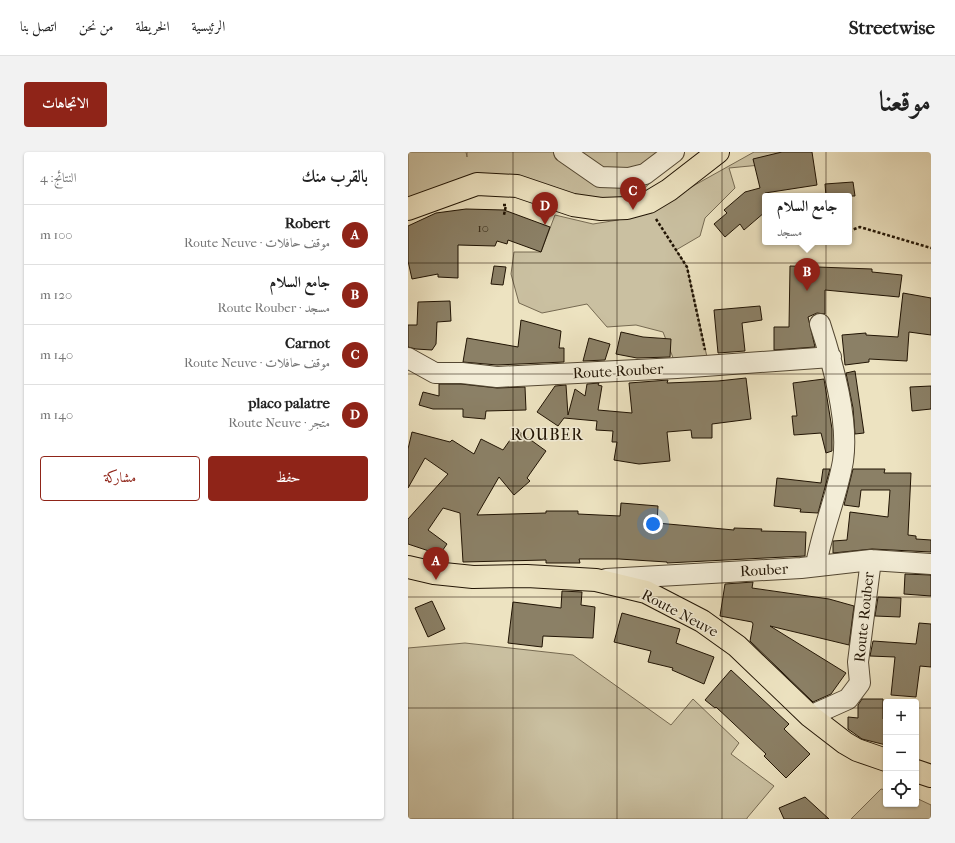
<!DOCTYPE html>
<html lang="ar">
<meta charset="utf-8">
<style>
:root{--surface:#fff;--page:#f2f2f2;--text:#222;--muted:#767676;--line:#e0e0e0;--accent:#8f2418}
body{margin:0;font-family:"IM FELL French Canon",Amiri,serif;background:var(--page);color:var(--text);direction:rtl}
.controls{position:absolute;right:12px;bottom:12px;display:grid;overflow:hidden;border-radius:4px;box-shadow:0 1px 3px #0004}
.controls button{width:36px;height:36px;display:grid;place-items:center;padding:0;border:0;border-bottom:1px solid var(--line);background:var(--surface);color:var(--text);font:20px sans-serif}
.you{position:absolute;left:245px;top:372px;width:14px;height:14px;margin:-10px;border:3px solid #fff;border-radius:50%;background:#1a73e8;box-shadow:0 0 0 6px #1a73e833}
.badge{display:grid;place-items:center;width:26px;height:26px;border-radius:50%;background:var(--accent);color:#fff;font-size:13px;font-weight:700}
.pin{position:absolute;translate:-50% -33px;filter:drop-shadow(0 1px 2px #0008)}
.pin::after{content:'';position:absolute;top:21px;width:14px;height:12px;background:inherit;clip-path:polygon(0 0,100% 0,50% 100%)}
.popup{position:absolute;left:354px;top:41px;width:90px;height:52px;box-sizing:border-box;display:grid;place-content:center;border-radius:4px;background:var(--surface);filter:drop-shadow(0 1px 3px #0005);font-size:13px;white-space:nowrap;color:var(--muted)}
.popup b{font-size:15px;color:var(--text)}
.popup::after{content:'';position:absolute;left:50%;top:100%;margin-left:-8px;border:8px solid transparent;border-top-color:var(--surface)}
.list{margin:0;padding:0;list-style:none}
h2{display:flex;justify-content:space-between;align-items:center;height:52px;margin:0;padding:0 16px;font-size:17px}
h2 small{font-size:13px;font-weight:400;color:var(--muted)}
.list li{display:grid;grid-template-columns:26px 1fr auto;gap:12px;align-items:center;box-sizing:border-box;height:60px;padding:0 16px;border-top:1px solid var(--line)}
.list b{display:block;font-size:15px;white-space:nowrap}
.list p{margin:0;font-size:13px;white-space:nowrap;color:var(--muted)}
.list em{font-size:13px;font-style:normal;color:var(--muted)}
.actions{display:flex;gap:8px;padding:12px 16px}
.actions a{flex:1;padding:9px 0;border:1px solid var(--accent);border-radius:4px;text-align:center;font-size:14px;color:var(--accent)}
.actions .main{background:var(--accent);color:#fff}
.icon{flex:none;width:22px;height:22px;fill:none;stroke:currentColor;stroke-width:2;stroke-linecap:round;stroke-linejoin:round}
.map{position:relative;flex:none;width:523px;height:667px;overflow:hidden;direction:ltr;border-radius:4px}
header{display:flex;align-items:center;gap:24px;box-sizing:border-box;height:56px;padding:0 20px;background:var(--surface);border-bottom:1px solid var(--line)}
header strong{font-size:19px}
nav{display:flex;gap:22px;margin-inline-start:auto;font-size:14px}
.intro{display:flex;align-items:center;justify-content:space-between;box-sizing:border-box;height:96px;padding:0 24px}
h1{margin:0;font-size:28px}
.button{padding:10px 18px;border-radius:4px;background:var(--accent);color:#fff;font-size:14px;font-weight:700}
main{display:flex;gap:24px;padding:0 24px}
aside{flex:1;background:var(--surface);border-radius:4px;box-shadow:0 1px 3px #0004}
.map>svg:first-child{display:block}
</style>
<header>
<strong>Streetwise</strong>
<nav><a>الرئيسية</a><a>الخريطة</a><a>من نحن</a><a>اتصل بنا</a></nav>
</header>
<div class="intro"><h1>موقعنا</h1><a class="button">الاتجاهات</a></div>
<main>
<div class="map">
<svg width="523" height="667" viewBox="0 0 523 667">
<rect width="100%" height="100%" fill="#ede3c1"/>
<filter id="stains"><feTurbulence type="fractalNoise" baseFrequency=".005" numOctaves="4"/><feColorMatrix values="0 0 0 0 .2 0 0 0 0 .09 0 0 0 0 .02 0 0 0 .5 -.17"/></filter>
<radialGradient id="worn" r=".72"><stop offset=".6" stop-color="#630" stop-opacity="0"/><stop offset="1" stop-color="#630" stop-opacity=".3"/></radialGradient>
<!-- green -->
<path fill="#cac0a1" stroke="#766a52" d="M 0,0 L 58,0 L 59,5 L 59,0 L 270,0 L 268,8 L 223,48 L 212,53 L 133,36 L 0,49 Z
M 346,0 L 383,0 L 384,10 L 321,16 L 327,36 L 297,66 L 292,84 L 268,98 L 279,115 L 301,214 L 269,216 L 255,180 L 228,173 L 199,175 L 179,152 L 134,161 L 111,151 L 103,122 L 106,100 L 133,100 L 147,63 L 185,72 L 210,68 L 242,58 Z
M 57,491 L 165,503 L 263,573 L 285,547 L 331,591 L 323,602 L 366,634 L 339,666 L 339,667 L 0,667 L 0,496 Z
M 473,637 L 478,638 L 478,652 L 508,652 L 508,646 L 523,653 L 523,667 L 443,667 Z"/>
<!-- building -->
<path fill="#8b8066" stroke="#211404" d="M 374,0 L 404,0 L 409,33 L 357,41 L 357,60 L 336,78 L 332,72 L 317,85 L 306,72 L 319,61 L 316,58 L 337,40 L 352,36 L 345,7 Z
M 445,30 L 447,44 L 418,44 L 417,32 Z
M 58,57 L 96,58 L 142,75 L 133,100 L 100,88 L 99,92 L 89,89 L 87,94 L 50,93 L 50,126 L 30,125 L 30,122 L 4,127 L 0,109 L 0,74 L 28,61 Z
M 86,114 L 98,115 L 95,133 L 83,132 Z
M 382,114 L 464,117 L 464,120 L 494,123 L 491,145 L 417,138 L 417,162 L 409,161 L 400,165 L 407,195 L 366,198 L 366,175 L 381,175 Z
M 495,141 L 523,146 L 523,183 L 501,180 L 499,209 L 461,207 L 461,210 L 437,213 L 434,183 L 458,181 L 458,183 L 490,185 Z
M 42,149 L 43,169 L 29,170 L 28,192 L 24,198 L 8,197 L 0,195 L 0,173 L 9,173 L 10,150 Z
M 352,154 L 354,168 L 334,171 L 337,199 L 310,201 L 306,158 Z
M 113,168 L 153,179 L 151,196 L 156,196 L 156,210 L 89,213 L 55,210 L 59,186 L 110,195 Z
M 213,180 L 235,185 L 263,187 L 262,205 L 229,206 L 208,202 Z
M 181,186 L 202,192 L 197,208 L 175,209 Z
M 447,219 L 456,281 L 447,282 L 445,256 L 438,221 Z
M 338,226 L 343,267 L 304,272 L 304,286 L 284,286 L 283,278 L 259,280 L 262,309 L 231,312 L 206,308 L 209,290 L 204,290 L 205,279 L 188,278 L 189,269 L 156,266 L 150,274 L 129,260 L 147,234 L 158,233 L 160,263 L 167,237 L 177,244 L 179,232 L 191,231 L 190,233 L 194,234 L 190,258 L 224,261 L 221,231 L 260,228 L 259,231 L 310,229 Z
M 416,227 L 424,277 L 424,299 L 418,301 L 413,281 L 386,283 L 384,264 L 389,264 L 385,231 Z
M 31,232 L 53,232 L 89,236 L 117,235 L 118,258 L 78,259 L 77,267 L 55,265 L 55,257 L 25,257 L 11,253 L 15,240 L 31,244 Z
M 523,234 L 523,257 L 504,259 L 502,235 Z
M 109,278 L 138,299 L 119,326 L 122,329 L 106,343 L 91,325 L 69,363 L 138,361 L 138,359 L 170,359 L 170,362 L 212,364 L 213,351 L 250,354 L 249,371 L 326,378 L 326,376 L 354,377 L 353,379 L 398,380 L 397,404 L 259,411 L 259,410 L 211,407 L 171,407 L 172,411 L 138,411 L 138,408 L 55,410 L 52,361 L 35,356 L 20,378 L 39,392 L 30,405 L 21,399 L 0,392 L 0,367 L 40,322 L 17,306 L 0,336 L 0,297 L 4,280 L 42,290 L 44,288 L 66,302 L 73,287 L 95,298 Z
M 415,317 L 422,317 L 410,361 L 392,360 L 393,357 L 366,354 L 369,326 L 413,331 Z
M 445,317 L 477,317 L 476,321 L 503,321 L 500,383 L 508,384 L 508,387 L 523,388 L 523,400 L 464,397 L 425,401 L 425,389 L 439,388 L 442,360 L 480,365 L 482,338 L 453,338 L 451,355 L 436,353 Z
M 497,422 L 523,423 L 523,444 L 496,442 Z
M 345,430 L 344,436 L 421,447 L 446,454 L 441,493 L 362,474 L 438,521 L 423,542 L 405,550 L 342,489 L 345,472 L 344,470 L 312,464 L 317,432 Z
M 154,439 L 174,440 L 173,453 L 187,455 L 185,486 L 135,484 L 134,495 L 100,491 L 105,450 L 153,456 Z
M 470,445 L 493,446 L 492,465 L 467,464 Z
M 24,449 L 37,477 L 20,485 L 7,456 Z
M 214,461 L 272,477 L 268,491 L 306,505 L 296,532 L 264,518 L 265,516 L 240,510 L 243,499 L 206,490 Z
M 511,471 L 523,472 L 523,515 L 512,514 L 508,545 L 483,543 L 487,505 L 462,504 L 465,489 L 508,492 Z
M 323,518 L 381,572 L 376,577 L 402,602 L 378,626 L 356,604 L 358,602 L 308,555 L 307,556 L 297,548 Z
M 454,547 L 475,547 L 475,567 L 478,567 L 478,593 L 454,587 L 440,577 L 440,565 L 450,566 L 450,553 Z
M 397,645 L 421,667 L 376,667 L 371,656 Z"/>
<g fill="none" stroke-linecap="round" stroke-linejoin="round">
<defs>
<path id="minor" d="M 156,0 L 192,25 L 221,26 L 237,22 L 266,0
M 0,206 L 27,221 L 54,221 L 89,225 L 269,216 L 423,205
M 408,413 C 414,378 429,344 435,309 C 441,268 425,212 412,172
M 198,427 L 393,416 L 463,408 L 523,412
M 402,564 L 440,547 L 452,531 L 450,510 L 463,408"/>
<path id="major" d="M 0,57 L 69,32 L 109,34 L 165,53 L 193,57 L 219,56 L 241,50 L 261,38 L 310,0
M 0,415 L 26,421 L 65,425 L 119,424 L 188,428 L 238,440 L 294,469 L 329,494 L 402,564 L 437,591 L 449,598 L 478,608
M 508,619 L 523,624"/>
</defs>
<!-- minor casing -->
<use href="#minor" stroke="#544833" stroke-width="22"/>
<!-- major casing -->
<use href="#major" stroke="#211404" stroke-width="24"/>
<!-- path -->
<path stroke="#211404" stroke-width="2.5" stroke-dasharray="3 2" stroke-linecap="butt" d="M 95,53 L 98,53 L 96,63
M 248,67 L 279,115 L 297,198
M 441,79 L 452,75 L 523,96"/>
<!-- minor -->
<use href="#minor" stroke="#f3edd7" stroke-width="20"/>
<!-- major -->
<use href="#major" stroke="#ede3c1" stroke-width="22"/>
</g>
<!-- grid -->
<path fill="none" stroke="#211404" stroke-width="1" stroke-opacity="0.55" d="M 105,0 L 105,667M 209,0 L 209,667M 314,0 L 314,667M 418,0 L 418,667M 0,111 L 523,111M 0,222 L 523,222M 0,334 L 523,334M 0,445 L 523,445M 0,556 L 478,556M 508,556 L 523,556"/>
<g text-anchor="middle" stroke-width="3" stroke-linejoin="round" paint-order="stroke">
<!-- number labels -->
<g font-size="13" fill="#3c2f1c">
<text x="75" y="80">10</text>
</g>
<!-- street labels -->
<g font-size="15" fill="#211404" stroke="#f3edd7">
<text transform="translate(210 219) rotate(-3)" y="5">Route Rouber</text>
<text transform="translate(356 418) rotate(-3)" y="5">Rouber</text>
<text transform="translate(272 461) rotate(28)" y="5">Route Neuve</text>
<text transform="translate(456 465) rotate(-84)" y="5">Route Rouber</text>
</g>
<!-- neighbourhood labels -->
<g font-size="16" letter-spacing="1" fill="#211404" stroke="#f3edd7">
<text x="139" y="288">ROUBER</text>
</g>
</g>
<rect width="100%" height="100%" filter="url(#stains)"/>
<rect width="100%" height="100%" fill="url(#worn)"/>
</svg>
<div class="controls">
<button>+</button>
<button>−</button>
<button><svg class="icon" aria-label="locate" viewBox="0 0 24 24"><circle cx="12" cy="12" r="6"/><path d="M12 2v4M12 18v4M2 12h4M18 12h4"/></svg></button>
</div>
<div class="you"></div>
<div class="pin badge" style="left:28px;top:428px">A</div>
<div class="pin badge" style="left:399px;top:139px">B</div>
<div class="popup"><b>جامع السلام</b>مسجد</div>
<div class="pin badge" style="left:225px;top:58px">C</div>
<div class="pin badge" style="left:137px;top:73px">D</div>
</div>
<aside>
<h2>بالقرب منك<small>النتائج: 4</small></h2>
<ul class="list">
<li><span class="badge">A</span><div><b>Robert</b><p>موقف حافلات · Route Neuve</p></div><em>100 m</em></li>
<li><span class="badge">B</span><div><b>جامع السلام</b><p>مسجد · Route Rouber</p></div><em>120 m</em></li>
<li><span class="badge">C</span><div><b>Carnot</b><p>موقف حافلات · Route Neuve</p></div><em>140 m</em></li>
<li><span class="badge">D</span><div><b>placo palatre</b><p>متجر · Route Neuve</p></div><em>140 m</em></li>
</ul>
<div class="actions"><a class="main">حفظ</a><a>مشاركة</a></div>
</aside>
</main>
